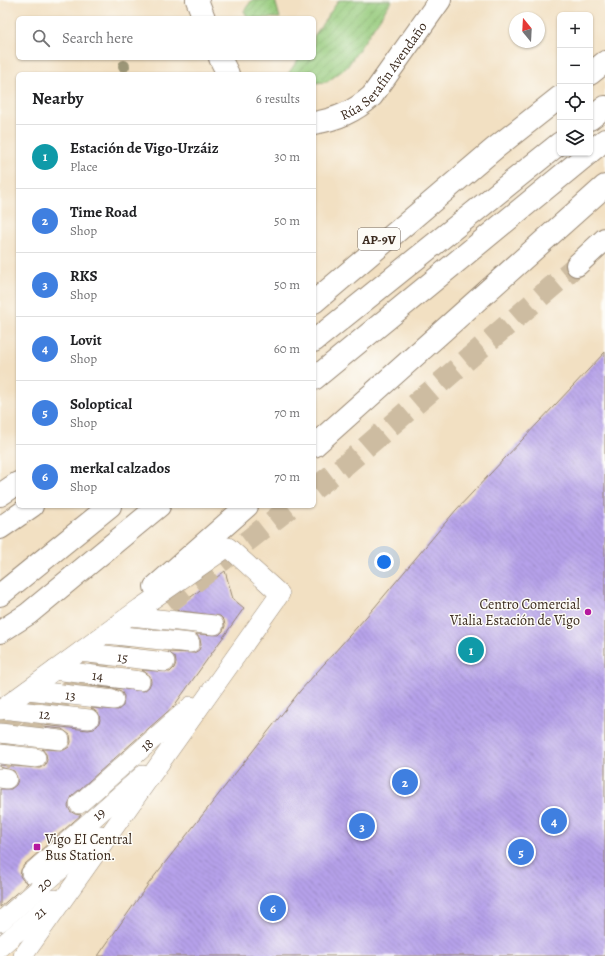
<!DOCTYPE html>
<meta charset="utf-8">
<style>
:root{--surface:#fff;--page:#f6f6f6;--text:#202124;--muted:#757577;--line:#e0e0e0;--accent:#b5179e}
body{margin:0;font-family:Alegreya,serif;background:var(--page);color:var(--text)}
.controls{position:absolute;right:12px;top:12px;display:grid;overflow:hidden;border-radius:6px;box-shadow:0 1px 3px #0004}
.controls button{width:36px;height:36px;display:grid;place-items:center;padding:0;border:0;border-bottom:1px solid var(--line);background:var(--surface);color:var(--text);font:20px sans-serif}
.compass{position:absolute;left:509px;top:12px;width:36px;height:36px;border-radius:50%;background:var(--surface);box-shadow:0 1px 3px #0004;rotate:342deg}
.you{position:absolute;left:384px;top:562px;width:14px;height:14px;margin:-10px;border:3px solid #fff;border-radius:50%;background:#1a73e8;box-shadow:0 0 0 6px #1a73e833}
.badge{display:grid;place-items:center;width:26px;height:26px;border-radius:50%;background:var(--accent);color:#fff;font-size:13px;font-weight:700}
.pin{position:absolute;translate:-50% -50%;border:2px solid #fff;box-shadow:0 1px 4px #0006}
.list{margin:0;padding:0;list-style:none}
h2{display:flex;justify-content:space-between;align-items:center;height:52px;margin:0;padding:0 16px;font-size:17px}
h2 small{font-size:13px;font-weight:400;color:var(--muted)}
.list li{display:grid;grid-template-columns:26px 1fr auto;gap:12px;align-items:center;box-sizing:border-box;height:64px;padding:0 16px;border-top:1px solid var(--line)}
.list b{display:block;font-size:15px;white-space:nowrap}
.list p{margin:0;font-size:13px;white-space:nowrap;color:var(--muted)}
.list em{font-size:13px;font-style:normal;color:var(--muted)}
.icon{flex:none;width:22px;height:22px;fill:none;stroke:currentColor;stroke-width:2;stroke-linecap:round;stroke-linejoin:round}
.map{position:relative;flex:none;width:605px;height:956px;overflow:hidden}
.search{position:absolute;background:var(--surface);box-shadow:0 1px 3px #0004;left:16px;top:16px;width:300px;height:44px;display:flex;align-items:center;gap:10px;box-sizing:border-box;padding:0 14px;border-radius:6px;color:var(--muted);font-size:15px}
.panel{position:absolute;background:var(--surface);box-shadow:0 1px 3px #0004;left:16px;top:72px;width:300px;height:436px;border-radius:6px}
.map>svg:first-child{display:block}
</style>
<div class="map">
<svg width="605" height="956" viewBox="0 0 605 956">
<defs>
<pattern id="garden-furrows" width="10" height="10" patternUnits="userSpaceOnUse"><rect width="10" height="10" fill="#95ca7b"/><path d="M-1 1l2-2M0 10L10 0M9 11l2-2" fill="none" stroke="#7ba464"/></pattern>
<pattern id="building-back-hatch" width="6" height="6" patternUnits="userSpaceOnUse"><rect width="6" height="6" fill="#b6a1ea"/><path d="M-1 5l2 2M0 0l6 6M5-1l2 2" fill="none" stroke="#9583bd"/></pattern>
</defs>
<rect width="100%" height="100%" fill="#fdfcf7"/>
<filter id="ink" filterUnits="userSpaceOnUse"><feTurbulence type="fractalNoise" baseFrequency=".025" numOctaves="2"/><feDisplacementMap in="SourceGraphic" scale="8" xChannelSelector="R" yChannelSelector="G"/><feConvolveMatrix kernelMatrix="1 2 1 2 8 2 1 2 1" color-interpolation-filters="sRGB"/></filter>
<filter id="wash" filterUnits="userSpaceOnUse"><feTurbulence type="fractalNoise" baseFrequency=".012" numOctaves="4" result="noise"/><feDisplacementMap in="SourceGraphic" scale="16" xChannelSelector="R" yChannelSelector="G"/><feGaussianBlur stdDeviation="0.9" result="paint"/><feColorMatrix in="noise" values="0 0 0 0 0 0 0 0 0 0 0 0 0 0 0 0 0 1.4 0 .05"/><feComposite in="paint" operator="in"/></filter>
<g filter="url(#wash)">
<rect width="100%" height="100%" fill="#f2e0c2"/>
<!-- garden -->
<path fill="url(#garden-furrows)" stroke="#687a4c" d="M 252,0 L 275,0 L 280,18 L 248,18 L 244,11 Z
M 339,0 L 392,0 L 347,67 L 327,82 L 314,83 L 314,74 L 288,74 L 299,58 L 314,58 L 314,36 Z"/>
<g id="blocks">
<!-- building -->
<path fill="url(#building-back-hatch)" d="M 605,352 L 605,956 L 98,956 L 149,883 L 300,691 L 374,608 L 456,510 Z
M 225,571 L 233,599 L 244,608 L 174,706 L 72,796 L 68,806 L 70,811 L 75,814 L 81,815 L 24,865 L 21,870 L 20,876 L 23,880 L 28,883 L 0,907 L 0,789 L 11,789 L 16,785 L 18,780 L 14,771 L 0,767 L 0,765 L 40,768 L 45,765 L 47,760 L 46,754 L 42,749 L 64,750 L 69,747 L 71,742 L 70,735 L 62,729 L 23,725 L 25,723 L 88,730 L 94,729 L 98,725 L 100,720 L 99,714 L 91,708 L 118,710 L 123,706 L 124,696 L 121,691 L 115,689 L 76,684 L 144,691 L 149,687 L 151,682 L 150,676 L 142,670 L 170,672 L 174,668 L 176,663 L 175,657 L 168,652 L 194,653 L 199,650 L 201,645 L 200,639 L 196,634 L 219,635 L 223,631 L 225,626 L 224,620 L 220,616 L 174,610 Z"/>
</g>
</g>
<g filter="url(#ink)">
<use href="#blocks" fill-opacity="0" stroke="#968570" stroke-width="1"/>
<g fill="none" stroke-linecap="round" stroke-linejoin="round">
<!-- highway-tunnel -->
<path stroke="#cdbca1" stroke-width="22" stroke-dasharray="22 11" stroke-linecap="butt" d="M 314,489 L 345,465 L 577,265
M 0,730 L 14,714 L 51,681
M 0,761 L 117,643 L 292,506"/>
<defs>
<g id="lane">
<path d="M 130,616 L 214,625"/>
<path d="M 105,634 L 190,643"/>
<path id="s1" d="M 80,652 L 165,662"/>
<path id="s2" d="M 55,670 L 140,681"/>
<path id="s3" d="M 28,690 L 114,700"/>
<path id="s4" d="M 2,709 L 89,719"/>
<path d="M 0,710 L 140,608 L 228,547 L 280,594 L 23,956"/>
<path d="M 0,733 L 60,740"/>
<path d="M 0,754 L 36,758"/>
<path d="M 0,778 L 7,779"/>
<path id="s5" d="M 79,804 L 191,706"/>
<path id="s6" d="M 31,873 L 143,775"/>
<path id="s7" d="M 0,922 L 101,835"/>
<path id="s8" d="M 0,947 L 55,899"/>
</g>
<g id="street">
<path d="M 197,0 L 204,18"/>
<path d="M 220,58 L 228,74"/>
<path id="s9" d="M 314,123 C 337,119 354,112 372,96 L 440,0"/>
</g>
<path id="highway" d="M 590,74 L 605,62
M 590,119 L 605,107
M 590,152 L 605,140
M 577,265 L 605,239
M 314,302 L 494,149 L 560,97
M 314,341 L 560,143
M 314,379 L 589,153
M 314,446 L 605,186
M 0,495 L 18,483
M 0,528 L 32,506
M 155,587 L 247,506
M 0,595 L 110,506
M 0,632 L 28,614 L 159,506"/>
</defs>
<!-- lane casing -->
<use href="#lane" stroke="#968570" stroke-width="20"/>
<!-- street casing -->
<use href="#street" stroke="#968570" stroke-width="24"/>
<!-- highway casing -->
<use href="#highway" stroke="#968570" stroke-width="24"/>
<!-- lane -->
<use href="#lane" stroke="#fff" stroke-width="19"/>
<!-- street -->
<use href="#street" stroke="#fff" stroke-width="22"/>
<!-- highway -->
<use href="#highway" stroke="#fff" stroke-width="22"/>
</g>
<!-- trees -->
<circle fill="#9c9677" cx="124" cy="66" r="6"/>
</g>
<!-- markers -->
<g fill="#b5179e" stroke="#fdfcf7" stroke-width="1.5">
<circle cx="588" cy="612" r="4"/>
<rect x="33" y="843" width="8" height="8" rx="2"/>
</g>
<g text-anchor="middle" stroke-width="3" stroke-linejoin="round" paint-order="stroke">
<!-- shield labels -->
<rect fill="#fdfcf7" stroke="#75695f" stroke-width="1" x="358" y="228" width="42" height="22" rx="3"/>
<g font-size="13" font-weight="bold" fill="#3b2a1e">
<text x="379" y="244">AP-9V</text>
</g>
<!-- street labels -->
<g font-size="14" fill="#3b2a1e" stroke="#fdfcf7">
<text dy="5" stroke="none"><textPath href="#s9" startOffset="91">Rúa Serafín Avendaño</textPath></text>
<text dy="5" stroke="none"><textPath href="#s1" startOffset="43">15</textPath></text>
<text dy="5" stroke="none"><textPath href="#s2" startOffset="43">14</textPath></text>
<text dy="5" stroke="none"><textPath href="#s3" startOffset="43">13</textPath></text>
<text dy="5" stroke="none"><textPath href="#s4" startOffset="43">12</textPath></text>
<text dy="5" stroke="none"><textPath href="#s5" startOffset="90">18</textPath></text>
<text dy="5" stroke="none"><textPath href="#s6" startOffset="90">19</textPath></text>
<text dy="5" stroke="none"><textPath href="#s7" startOffset="58">20</textPath></text>
<text dy="5" stroke="none"><textPath href="#s8" startOffset="52">21</textPath></text>
</g>
<!-- poi labels -->
<g font-size="14" fill="#3b2a1e" stroke="#fdfcf7" text-anchor="end">
<text x="580" y="609">Centro Comercial<tspan x="580" dy="16">Vialia Estación de Vigo</tspan></text>
<text x="45" y="844" text-anchor="start">Vigo EI Central<tspan x="45" dy="16">Bus Station.</tspan></text>
</g>
</g>
</svg>
<div class="controls">
<button>+</button>
<button>−</button>
<button><svg class="icon" aria-label="locate" viewBox="0 0 24 24"><circle cx="12" cy="12" r="6"/><path d="M12 2v4M12 18v4M2 12h4M18 12h4"/></svg></button>
<button><svg class="icon" aria-label="layers" viewBox="0 0 24 24"><path d="M12 4l9 5-9 5-9-5zM3 14l9 5 9-5"/></svg></button>
</div>
<svg class="compass" viewBox="-18 -18 36 36"><path d="M0-13l5 13h-10z" fill="#e53935"/><path d="M0 13l5-13h-10z" fill="#757577"/></svg>
<div class="you"></div>
<div class="pin badge" style="left:471px;top:650px;background:#0f9aa8">1</div>
<div class="pin badge" style="left:405px;top:782px;background:#3f7fe0">2</div>
<div class="pin badge" style="left:362px;top:826px;background:#3f7fe0">3</div>
<div class="pin badge" style="left:554px;top:821px;background:#3f7fe0">4</div>
<div class="pin badge" style="left:521px;top:852px;background:#3f7fe0">5</div>
<div class="pin badge" style="left:273px;top:908px;background:#3f7fe0">6</div>
<div class="search"><svg class="icon" aria-label="search" viewBox="0 0 24 24"><circle cx="10" cy="10" r="6"/><path d="M15 15l6 6"/></svg>Search here</div>
<section class="panel">
<h2>Nearby<small>6 results</small></h2>
<ul class="list">
<li><span class="badge" style="background:#0f9aa8">1</span><div><b>Estación de Vigo-Urzáiz</b><p>Place</p></div><em>30 m</em></li>
<li><span class="badge" style="background:#3f7fe0">2</span><div><b>Time Road</b><p>Shop</p></div><em>50 m</em></li>
<li><span class="badge" style="background:#3f7fe0">3</span><div><b>RKS</b><p>Shop</p></div><em>50 m</em></li>
<li><span class="badge" style="background:#3f7fe0">4</span><div><b>Lovit</b><p>Shop</p></div><em>60 m</em></li>
<li><span class="badge" style="background:#3f7fe0">5</span><div><b>Soloptical</b><p>Shop</p></div><em>70 m</em></li>
<li><span class="badge" style="background:#3f7fe0">6</span><div><b>merkal calzados</b><p>Shop</p></div><em>70 m</em></li>
</ul>
</section>
</div>
